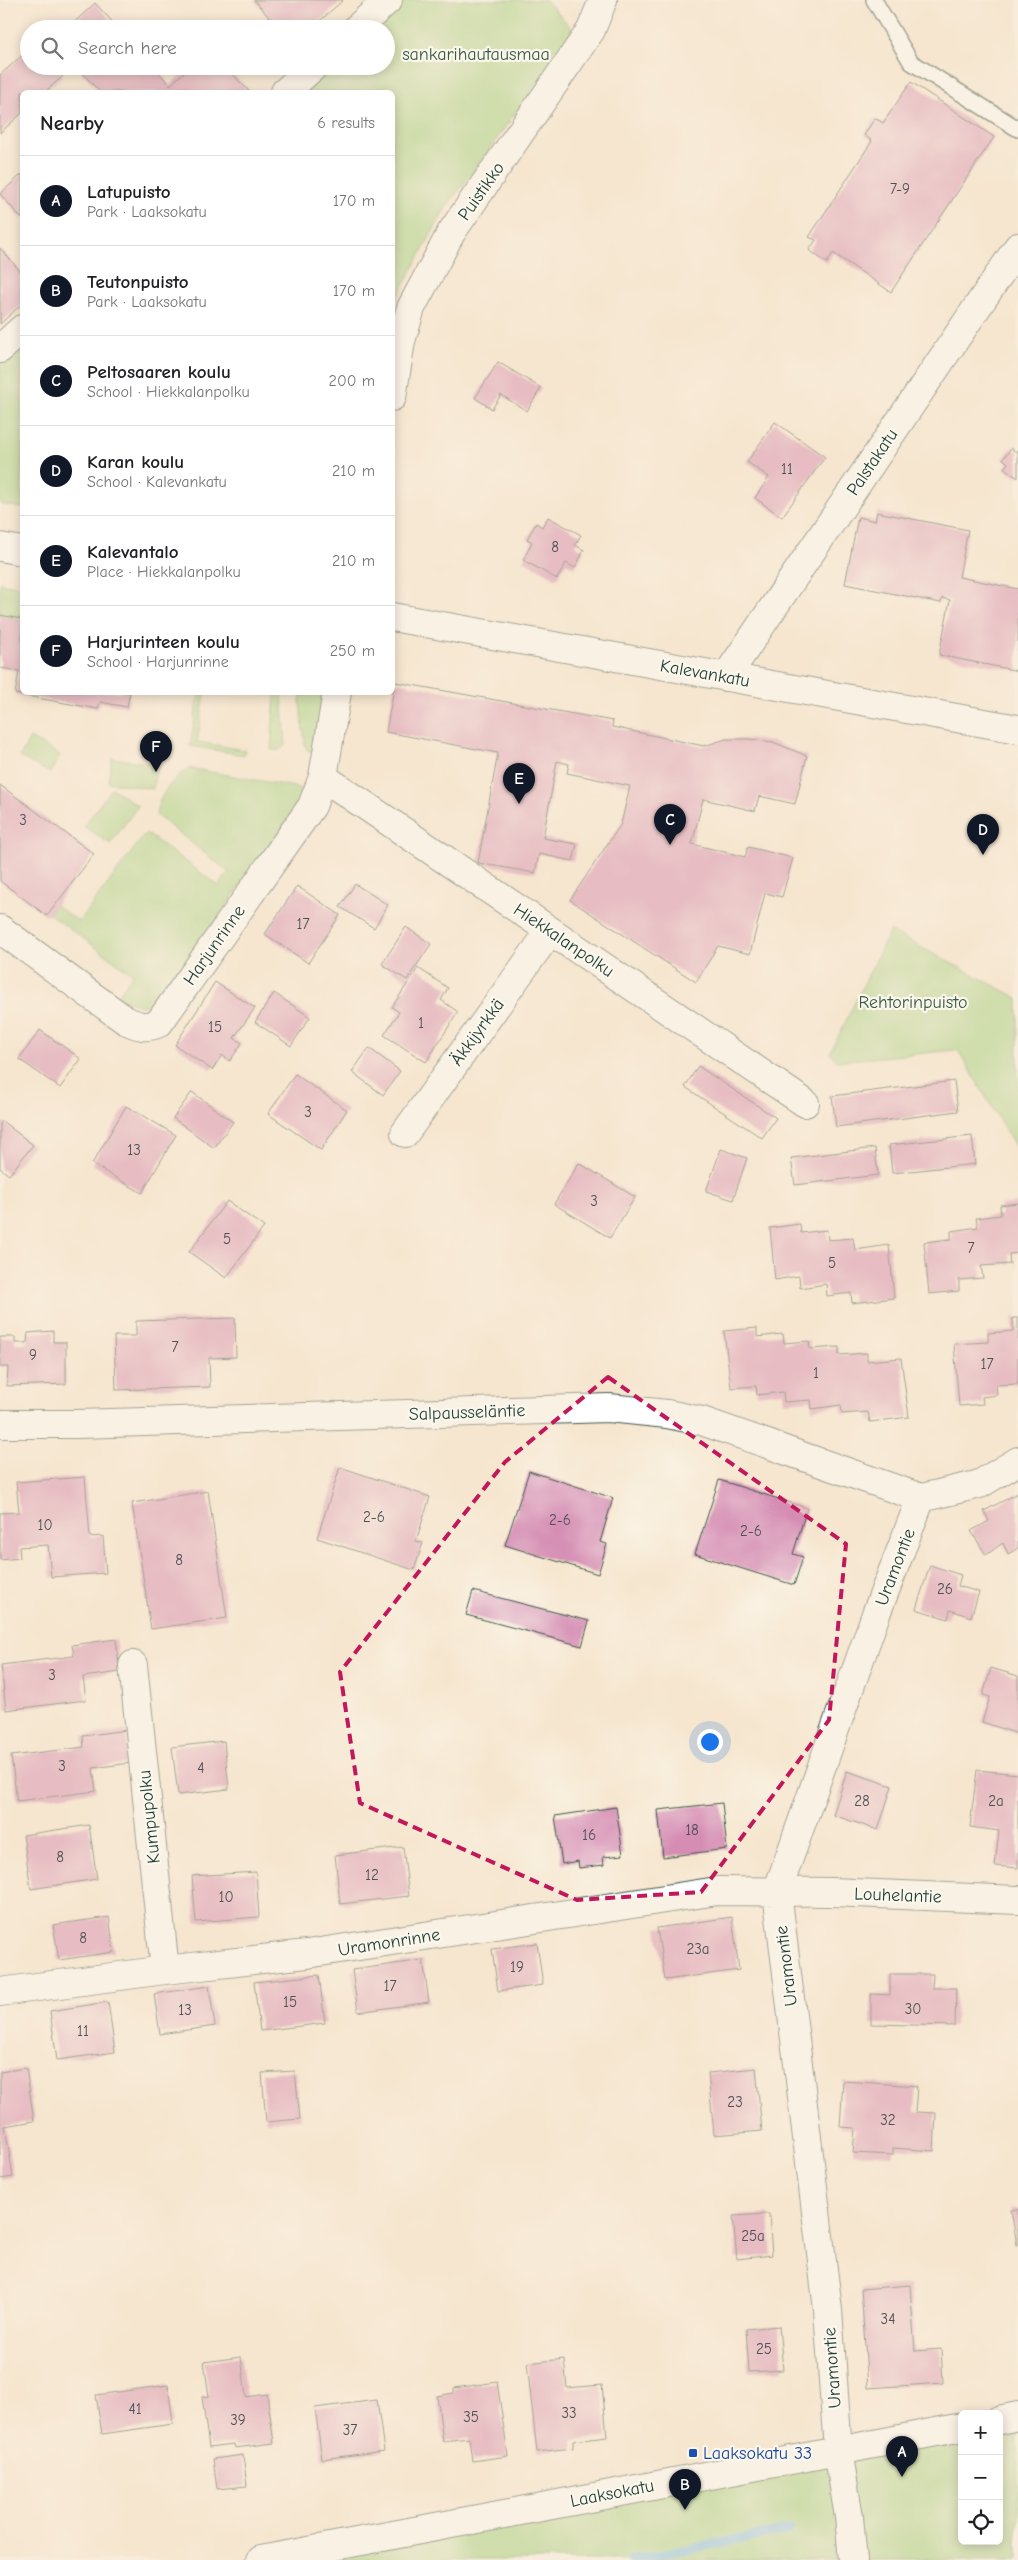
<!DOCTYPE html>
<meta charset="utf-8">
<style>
:root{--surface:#fff;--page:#f6f6f6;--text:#202124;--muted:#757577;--line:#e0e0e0;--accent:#111827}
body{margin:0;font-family:"Comic Neue",sans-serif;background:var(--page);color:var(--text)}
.controls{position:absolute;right:15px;bottom:15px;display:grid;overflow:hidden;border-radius:8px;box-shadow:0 2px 12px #0003}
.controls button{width:45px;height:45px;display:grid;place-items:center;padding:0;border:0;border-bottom:1px solid var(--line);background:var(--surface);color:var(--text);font:25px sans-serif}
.you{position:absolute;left:709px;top:1741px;width:18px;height:18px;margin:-12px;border:4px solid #fff;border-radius:50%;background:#1a73e8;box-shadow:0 0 0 8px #1a73e833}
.badge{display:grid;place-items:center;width:32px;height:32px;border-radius:50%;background:var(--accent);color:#fff;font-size:16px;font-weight:700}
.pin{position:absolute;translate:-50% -41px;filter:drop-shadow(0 1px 2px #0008)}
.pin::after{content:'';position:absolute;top:26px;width:18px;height:15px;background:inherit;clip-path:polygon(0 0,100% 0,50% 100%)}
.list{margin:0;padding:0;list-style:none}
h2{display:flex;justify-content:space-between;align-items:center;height:65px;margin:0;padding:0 20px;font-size:21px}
h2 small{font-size:16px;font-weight:400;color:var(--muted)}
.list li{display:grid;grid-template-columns:32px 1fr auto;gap:15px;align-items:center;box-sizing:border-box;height:90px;padding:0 20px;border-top:1px solid var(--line)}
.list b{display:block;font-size:19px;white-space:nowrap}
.list p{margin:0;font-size:16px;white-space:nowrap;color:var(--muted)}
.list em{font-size:16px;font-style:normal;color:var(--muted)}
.icon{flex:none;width:28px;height:28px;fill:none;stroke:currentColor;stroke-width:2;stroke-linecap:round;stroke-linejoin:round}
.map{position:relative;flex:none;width:1018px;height:2560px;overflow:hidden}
.search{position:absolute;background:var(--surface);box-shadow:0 2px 12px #0003;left:20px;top:20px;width:375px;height:55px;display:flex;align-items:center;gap:12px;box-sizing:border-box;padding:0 18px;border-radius:28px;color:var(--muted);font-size:19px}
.panel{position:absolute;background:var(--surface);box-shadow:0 2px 12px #0003;left:20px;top:90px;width:375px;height:605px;border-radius:8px}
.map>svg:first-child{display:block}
</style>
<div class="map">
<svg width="1018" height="2560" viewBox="0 0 1018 2560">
<rect width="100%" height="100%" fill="#fbf7ec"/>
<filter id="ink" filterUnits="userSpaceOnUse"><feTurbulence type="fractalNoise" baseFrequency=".02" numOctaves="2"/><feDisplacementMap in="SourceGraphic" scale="10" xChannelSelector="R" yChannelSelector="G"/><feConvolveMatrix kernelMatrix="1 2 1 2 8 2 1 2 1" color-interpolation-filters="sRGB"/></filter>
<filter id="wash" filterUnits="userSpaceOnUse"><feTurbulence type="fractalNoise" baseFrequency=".0096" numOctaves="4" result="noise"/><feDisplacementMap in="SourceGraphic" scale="20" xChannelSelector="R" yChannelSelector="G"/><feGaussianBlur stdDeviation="1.12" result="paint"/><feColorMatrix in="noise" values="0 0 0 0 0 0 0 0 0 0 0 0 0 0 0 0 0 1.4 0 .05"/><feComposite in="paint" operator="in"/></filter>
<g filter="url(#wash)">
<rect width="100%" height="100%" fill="#f6e6cf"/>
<!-- green -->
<path fill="#a2d382" stroke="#60885b" d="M 399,0 L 546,0 L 575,32 L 445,209 L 393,305 L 392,92 L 296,92 L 325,66 L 386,66 L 386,29 L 367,29 Z
M 22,337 L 22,508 L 0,504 L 0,357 Z
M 0,583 L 22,587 L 22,619 L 0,615 Z
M 275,693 L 282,693 L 286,745 L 279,750 L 271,750 Z
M 301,693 L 327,693 L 316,748 L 312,751 L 308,751 L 305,746 L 300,702 Z
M 199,694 L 205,694 L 197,742 L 245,750 L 244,755 L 190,746 Z
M 30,738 L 60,755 L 50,773 L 20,757 Z
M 112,758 L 157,764 L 153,789 L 108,782 Z
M 189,768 L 300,788 L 305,795 L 156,1004 L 140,1006 L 118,996 L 133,974 L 49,914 L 55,905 L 79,922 L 146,833 L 219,886 L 229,872 L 156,815 C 158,796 173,778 189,768 Z
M 112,788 L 138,806 L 110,844 L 84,826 Z
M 890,931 L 1018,998 L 1018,1151 L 958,1050 L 837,1061 L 830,1053 Z
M 1018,2416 L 1018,2560 L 261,2560 L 962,2427 L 962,2541 L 999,2541 L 999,2420 Z"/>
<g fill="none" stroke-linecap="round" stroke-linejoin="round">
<!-- stream -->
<path stroke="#6fbbe8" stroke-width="9" d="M 631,2560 L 789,2530"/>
</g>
<g id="blocks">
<!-- building -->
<path fill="#d58db4" d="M 254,0 L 343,0 L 311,29 L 279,29 Z
M 95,3 L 119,29 L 67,29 Z
M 29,49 L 29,66 L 54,66 L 63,76 L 45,92 L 22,92 L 22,113 L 0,133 L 0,75 Z
M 76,66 L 153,66 L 170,85 L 191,66 L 225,66 L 250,92 L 100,92 Z
M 911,82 L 994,137 L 891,292 L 833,253 L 827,263 L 809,250 L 816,240 L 809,237 L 872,141 L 864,135 L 875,118 L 883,123 Z
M 22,174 L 22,219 L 0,194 Z
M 0,248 L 22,273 L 22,304 L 0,324 Z
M 498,362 L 541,388 L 527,411 L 501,395 L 492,409 L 475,398 Z
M 775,422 L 825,457 L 782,517 L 755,498 L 769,477 L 747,462 Z
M 1011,448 L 1016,452 L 1018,449 L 1018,478 L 1004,468 L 1008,463 L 1003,459 Z
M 877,512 L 968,530 L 959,577 L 1018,589 L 1018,671 L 939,655 L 950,600 L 942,598 L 941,603 L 845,584 L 858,517 L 875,521 Z
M 548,517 L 581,535 L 575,545 L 584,550 L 575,568 L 566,563 L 557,579 L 523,560 L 532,542 L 527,539 L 536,523 L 542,527 Z
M 0,615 L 22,619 L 22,692 L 130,692 L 127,707 L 100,702 L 98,709 L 15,694 L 19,671 L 0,668 Z
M 395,682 L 613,721 L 612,727 L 704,746 L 726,739 L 750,739 L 773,742 L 807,756 L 795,804 L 759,796 L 755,811 L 703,799 L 692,844 L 745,857 L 748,847 L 793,858 L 782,897 L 765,893 L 750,954 L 718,946 L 696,982 L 570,900 L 621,824 L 630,786 L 567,773 L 569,764 L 557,761 L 543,838 L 577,844 L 573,861 L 539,854 L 535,873 L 478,863 L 498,753 L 386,732 Z
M 0,785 L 94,854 L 47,916 L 0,881 Z
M 355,884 L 388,905 L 374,928 L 340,907 Z
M 297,886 L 340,915 L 308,963 L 265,934 Z
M 406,927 L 431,944 L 407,980 L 382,964 Z
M 418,968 L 448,988 L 441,1000 L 458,1012 L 426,1062 L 384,1035 L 399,1012 L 392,1007 Z
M 215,982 L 255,1008 L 234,1038 L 242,1043 L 230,1061 L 222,1055 L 212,1070 L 175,1045 Z
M 274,993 L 310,1017 L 291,1046 L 255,1022 Z
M 40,1030 L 81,1059 L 60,1088 L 19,1059 Z
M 369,1048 L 400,1071 L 383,1095 L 352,1072 Z
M 698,1066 L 776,1118 L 762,1138 L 685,1087 Z
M 295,1074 L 347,1110 L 321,1150 L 268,1114 Z
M 954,1081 L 958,1111 L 836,1127 L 832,1096 Z
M 192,1092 L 233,1122 L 214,1148 L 173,1118 Z
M 126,1106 L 176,1135 L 142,1193 L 92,1164 Z
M 2,1121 L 33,1145 L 9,1175 L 0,1168 L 0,1124 Z
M 972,1136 L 975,1164 L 892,1173 L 889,1145 Z
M 875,1148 L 878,1175 L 795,1185 L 791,1158 Z
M 721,1149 L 747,1158 L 733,1200 L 706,1191 Z
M 579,1163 L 635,1197 L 610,1238 L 554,1204 Z
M 227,1201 L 264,1227 L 226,1278 L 189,1252 Z
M 1018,1203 L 1018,1253 L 1009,1254 L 1010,1264 L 981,1266 L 983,1278 L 959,1280 L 959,1291 L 929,1294 L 924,1242 L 951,1239 L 951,1231 L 978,1227 L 976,1218 L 1001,1215 L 1000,1205 Z
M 800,1224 L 801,1233 L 827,1230 L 828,1240 L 853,1238 L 855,1250 L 889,1245 L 894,1298 L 852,1303 L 851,1293 L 827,1296 L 826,1284 L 800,1288 L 799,1276 L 775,1280 L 770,1228 Z
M 235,1318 L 236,1357 L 209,1358 L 210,1387 L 116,1390 L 114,1336 L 136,1336 L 136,1321 Z
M 1013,1318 L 1018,1318 L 1018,1384 L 996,1385 L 997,1395 L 982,1397 L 983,1404 L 959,1406 L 954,1344 L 988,1342 L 988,1333 L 1013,1331 Z
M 757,1328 L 757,1337 L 783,1334 L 784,1343 L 809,1341 L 810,1349 L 839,1347 L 839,1355 L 867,1353 L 867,1361 L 901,1358 L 909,1417 L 870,1422 L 868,1412 L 842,1414 L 841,1405 L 812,1409 L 811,1400 L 784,1402 L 783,1392 L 757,1395 L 756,1386 L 731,1388 L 724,1331 Z
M 53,1331 L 53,1342 L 66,1342 L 66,1384 L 7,1386 L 8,1367 L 0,1367 L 0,1337 L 15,1337 L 15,1343 L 27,1343 L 28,1333 Z
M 340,1467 L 430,1497 L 416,1541 L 423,1543 L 414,1570 L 317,1538 Z
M 529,1471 L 613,1498 L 600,1542 L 607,1544 L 598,1574 L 505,1545 Z
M 85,1477 L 90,1537 L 103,1536 L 106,1573 L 51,1577 L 48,1545 L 19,1547 L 20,1558 L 0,1560 L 0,1513 L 19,1512 L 16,1482 Z
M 719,1480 L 807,1508 L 793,1554 L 803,1557 L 794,1585 L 695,1554 Z
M 208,1491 L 227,1618 L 151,1629 L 132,1503 Z
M 1018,1493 L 1018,1548 L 1008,1554 L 1003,1543 L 986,1555 L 971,1531 L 989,1521 L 984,1511 Z
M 930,1565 L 961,1575 L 958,1586 L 979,1592 L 971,1617 L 950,1610 L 948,1619 L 916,1609 Z
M 473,1591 L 589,1621 L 582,1646 L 466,1615 Z
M 116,1639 L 120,1672 L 83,1677 L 86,1700 L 6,1710 L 1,1665 L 74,1656 L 72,1645 Z
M 991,1668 L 1018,1676 L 1018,1734 L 982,1722 L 990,1697 L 983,1695 Z
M 126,1730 L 130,1763 L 93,1768 L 96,1791 L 17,1801 L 11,1756 L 84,1747 L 83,1736 Z
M 224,1741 L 229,1789 L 178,1795 L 172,1747 Z
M 977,1770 L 1018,1774 L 1018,1868 L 995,1866 L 999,1831 L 970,1827 Z
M 847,1771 L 892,1786 L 878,1830 L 833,1815 Z
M 722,1803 L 727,1849 L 663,1857 L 658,1810 Z
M 616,1807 L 623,1855 L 603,1857 L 604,1865 L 579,1868 L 578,1861 L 562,1864 L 555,1816 Z
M 89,1825 L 97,1879 L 31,1889 L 23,1835 Z
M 403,1847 L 409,1896 L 340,1904 L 335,1855 Z
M 256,1872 L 259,1917 L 196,1922 L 192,1876 Z
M 109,1917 L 114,1952 L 59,1960 L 53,1925 Z
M 732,1917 L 739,1970 L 665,1980 L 657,1928 Z
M 537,1943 L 543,1985 L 498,1991 L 492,1949 Z
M 423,1960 L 429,2002 L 358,2012 L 352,1970 Z
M 890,1974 L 933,1974 L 932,1988 L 956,1988 L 955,2026 L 871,2024 L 871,1994 L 890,1995 Z
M 319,1975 L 325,2023 L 260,2031 L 254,1982 Z
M 209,1986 L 215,2026 L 160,2034 L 154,1994 Z
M 108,2002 L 115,2052 L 57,2060 L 50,2011 Z
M 26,2068 L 34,2121 L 5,2126 L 13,2177 L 0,2179 L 0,2072 Z
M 756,2068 L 762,2131 L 714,2135 L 708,2073 Z
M 295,2071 L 300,2119 L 266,2122 L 262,2073 Z
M 843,2081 L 917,2086 L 915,2112 L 936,2113 L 934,2151 L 893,2148 L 893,2155 L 853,2153 L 855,2128 L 840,2127 Z
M 1018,2209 L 1018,2245 L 1017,2245 L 1011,2210 Z
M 769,2214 L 772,2255 L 737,2259 L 733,2216 Z
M 910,2285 L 915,2351 L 941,2349 L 943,2383 L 868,2388 L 861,2289 Z
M 779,2326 L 783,2370 L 749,2372 L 746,2329 Z
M 241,2357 L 246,2397 L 267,2394 L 274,2443 L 235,2448 L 234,2444 L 209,2447 L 202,2397 L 209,2396 L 204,2362 Z
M 564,2359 L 567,2388 L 602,2385 L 607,2437 L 573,2441 L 573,2448 L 537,2452 L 527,2363 Z
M 497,2382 L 508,2456 L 472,2461 L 469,2438 L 443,2441 L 437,2396 L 454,2393 L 454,2388 Z
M 168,2385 L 173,2424 L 102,2434 L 96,2395 Z
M 377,2400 L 384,2451 L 322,2459 L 315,2408 Z
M 243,2455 L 247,2486 L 217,2489 L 213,2459 Z"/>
</g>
</g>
<g filter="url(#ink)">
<use href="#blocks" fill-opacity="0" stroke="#3f564b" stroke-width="1"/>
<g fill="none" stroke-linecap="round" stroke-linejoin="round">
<defs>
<path id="lane" d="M 874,0 L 911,62 L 1018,129"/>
<path id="street" d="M 356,29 L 388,0
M 285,92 L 314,66
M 0,349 L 22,329
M 392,397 L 401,341 L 411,308 L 451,233 L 591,30 L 603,0
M 726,677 L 1018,247
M 323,777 L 805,1103
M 0,929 L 125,1020 C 138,1026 146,1029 159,1023 L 312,806 L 323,777 L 337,692
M 405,1133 L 550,931
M 0,1424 L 77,1424 L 609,1408 L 667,1414 L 702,1421 L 921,1498 L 980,1484 L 1018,1461
M 133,1665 L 165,1970
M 0,1992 L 165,1970 L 307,1954 L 717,1891 L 831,1892 L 1018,1900
M 261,2560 L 838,2451 L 828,2310 L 777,1892 L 876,1614 L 921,1498"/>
<path id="secondary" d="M 0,547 L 22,551
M 392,617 L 1018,729
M 999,2420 L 1018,2416
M 853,2560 L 849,2517 L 838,2451 L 962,2427"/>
</defs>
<!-- lane casing -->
<use href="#lane" stroke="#3f564b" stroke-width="18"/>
<!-- street casing -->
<use href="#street" stroke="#3f564b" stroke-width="30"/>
<!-- secondary casing -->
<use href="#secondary" stroke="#3f564b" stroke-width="30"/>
<!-- lane -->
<use href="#lane" stroke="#fff" stroke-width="15"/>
<!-- street -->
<use href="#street" stroke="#fff" stroke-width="28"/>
<!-- secondary -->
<use href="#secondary" stroke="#fff" stroke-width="28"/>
</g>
</g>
<!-- marked area -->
<path d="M0 0H1018V2560H0ZM 608,1377 L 846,1544 L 829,1720 L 701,1892 L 577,1900 L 360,1803 L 340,1672 L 505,1462 Z" fill="#f6e6cf" fill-opacity=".55" fill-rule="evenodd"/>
<path fill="none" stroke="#c2185b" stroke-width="4" stroke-dasharray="10 6" stroke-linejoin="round" d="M 608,1377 L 846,1544 L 829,1720 L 701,1892 L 577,1900 L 360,1803 L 340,1672 L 505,1462 Z"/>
<!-- markers -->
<rect fill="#1a4fb4" stroke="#fbf7ec" stroke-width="2" x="688" y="2448" width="10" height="10" rx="2.5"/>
<g text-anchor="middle" stroke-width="4.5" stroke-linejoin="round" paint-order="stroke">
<!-- number labels -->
<g font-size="15" fill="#4c5154">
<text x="900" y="194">7-9</text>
<text x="787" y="474">11</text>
<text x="555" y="552">8</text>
<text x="23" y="825">3</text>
<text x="303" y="929">17</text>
<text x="421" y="1028">1</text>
<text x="215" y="1032">15</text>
<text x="308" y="1117">3</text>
<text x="134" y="1155">13</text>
<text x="594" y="1206">3</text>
<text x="227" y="1244">5</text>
<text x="971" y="1253">7</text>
<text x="832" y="1268">5</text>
<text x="175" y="1352">7</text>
<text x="33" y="1360">9</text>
<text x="987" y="1369">17</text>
<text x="816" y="1378">1</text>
<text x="374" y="1522">2-6</text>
<text x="560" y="1525">2-6</text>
<text x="45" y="1530">10</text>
<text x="751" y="1536">2-6</text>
<text x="179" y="1565">8</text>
<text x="945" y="1594">26</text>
<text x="52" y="1680">3</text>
<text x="62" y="1771">3</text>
<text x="201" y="1773">4</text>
<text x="862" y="1806">28</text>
<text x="996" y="1806">2a</text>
<text x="692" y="1835">18</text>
<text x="589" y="1840">16</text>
<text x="60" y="1862">8</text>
<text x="372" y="1880">12</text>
<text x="226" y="1902">10</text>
<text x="83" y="1943">8</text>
<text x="698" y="1954">23a</text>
<text x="517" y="1972">19</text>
<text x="390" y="1991">17</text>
<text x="290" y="2007">15</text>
<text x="913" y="2014">30</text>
<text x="185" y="2015">13</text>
<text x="83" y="2036">11</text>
<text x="735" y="2107">23</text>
<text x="888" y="2125">32</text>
<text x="753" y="2241">25a</text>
<text x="888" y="2324">34</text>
<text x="764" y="2354">25</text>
<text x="135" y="2414">41</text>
<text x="569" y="2418">33</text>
<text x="471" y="2422">35</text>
<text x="238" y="2425">39</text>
<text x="350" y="2435">37</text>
</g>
<!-- park labels -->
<g font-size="18" fill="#395b44" stroke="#fbf7ec">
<text x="476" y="60">sankarihautausmaa</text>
<text x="913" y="1008">Rehtorinpuisto</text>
</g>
<!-- street labels -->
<g font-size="18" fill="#1f3d34" stroke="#fbf7ec">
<text transform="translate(481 191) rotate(-55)" y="6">Puistikko</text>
<text transform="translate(872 462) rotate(-56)" y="6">Palstakatu</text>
<text transform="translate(705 673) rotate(10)" y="6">Kalevankatu</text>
<text transform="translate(564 940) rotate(34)" y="6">Hiekkalanpolku</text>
<text transform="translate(214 945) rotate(-55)" y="6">Harjunrinne</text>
<text transform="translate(477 1032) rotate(-54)" y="6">Äkkijyrkkä</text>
<text transform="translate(467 1412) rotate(-2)" y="6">Salpausseläntie</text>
<text transform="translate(895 1567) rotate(-69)" y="6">Uramontie</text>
<text transform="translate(149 1817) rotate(-96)" y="6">Kumpupolku</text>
<text transform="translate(898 1895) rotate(2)" y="6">Louhelantie</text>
<text transform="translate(389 1942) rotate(-9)" y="6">Uramonrinne</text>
<text transform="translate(786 1966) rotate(-97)" y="6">Uramontie</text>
<text transform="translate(832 2368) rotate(-94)" y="6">Uramontie</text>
<text transform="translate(612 2493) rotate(-11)" y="6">Laaksokatu</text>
</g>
<!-- transit labels -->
<g font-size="18" fill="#164399" stroke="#fbf7ec" text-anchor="start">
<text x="703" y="2459">Laaksokatu 33</text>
</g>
</g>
</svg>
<div class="controls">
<button>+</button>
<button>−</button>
<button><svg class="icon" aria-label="locate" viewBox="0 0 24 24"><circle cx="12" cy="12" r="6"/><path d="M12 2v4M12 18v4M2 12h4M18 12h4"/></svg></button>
</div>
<div class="you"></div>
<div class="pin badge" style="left:902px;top:2477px">A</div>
<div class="pin badge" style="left:685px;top:2510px">B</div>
<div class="pin badge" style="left:670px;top:845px">C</div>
<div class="pin badge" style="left:983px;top:855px">D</div>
<div class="pin badge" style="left:519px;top:804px">E</div>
<div class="pin badge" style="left:156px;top:772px">F</div>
<div class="search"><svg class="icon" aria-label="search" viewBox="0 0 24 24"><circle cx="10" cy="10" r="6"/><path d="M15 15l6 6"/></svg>Search here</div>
<section class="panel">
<h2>Nearby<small>6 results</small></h2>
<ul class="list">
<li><span class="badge">A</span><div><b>Latupuisto</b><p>Park · Laaksokatu</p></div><em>170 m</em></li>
<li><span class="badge">B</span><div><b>Teutonpuisto</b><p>Park · Laaksokatu</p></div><em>170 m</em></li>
<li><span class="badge">C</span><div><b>Peltosaaren koulu</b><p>School · Hiekkalanpolku</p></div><em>200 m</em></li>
<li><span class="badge">D</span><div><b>Karan koulu</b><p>School · Kalevankatu</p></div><em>210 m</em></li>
<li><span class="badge">E</span><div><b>Kalevantalo</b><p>Place · Hiekkalanpolku</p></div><em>210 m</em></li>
<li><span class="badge">F</span><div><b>Harjurinteen koulu</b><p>School · Harjunrinne</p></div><em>250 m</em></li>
</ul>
</section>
</div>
